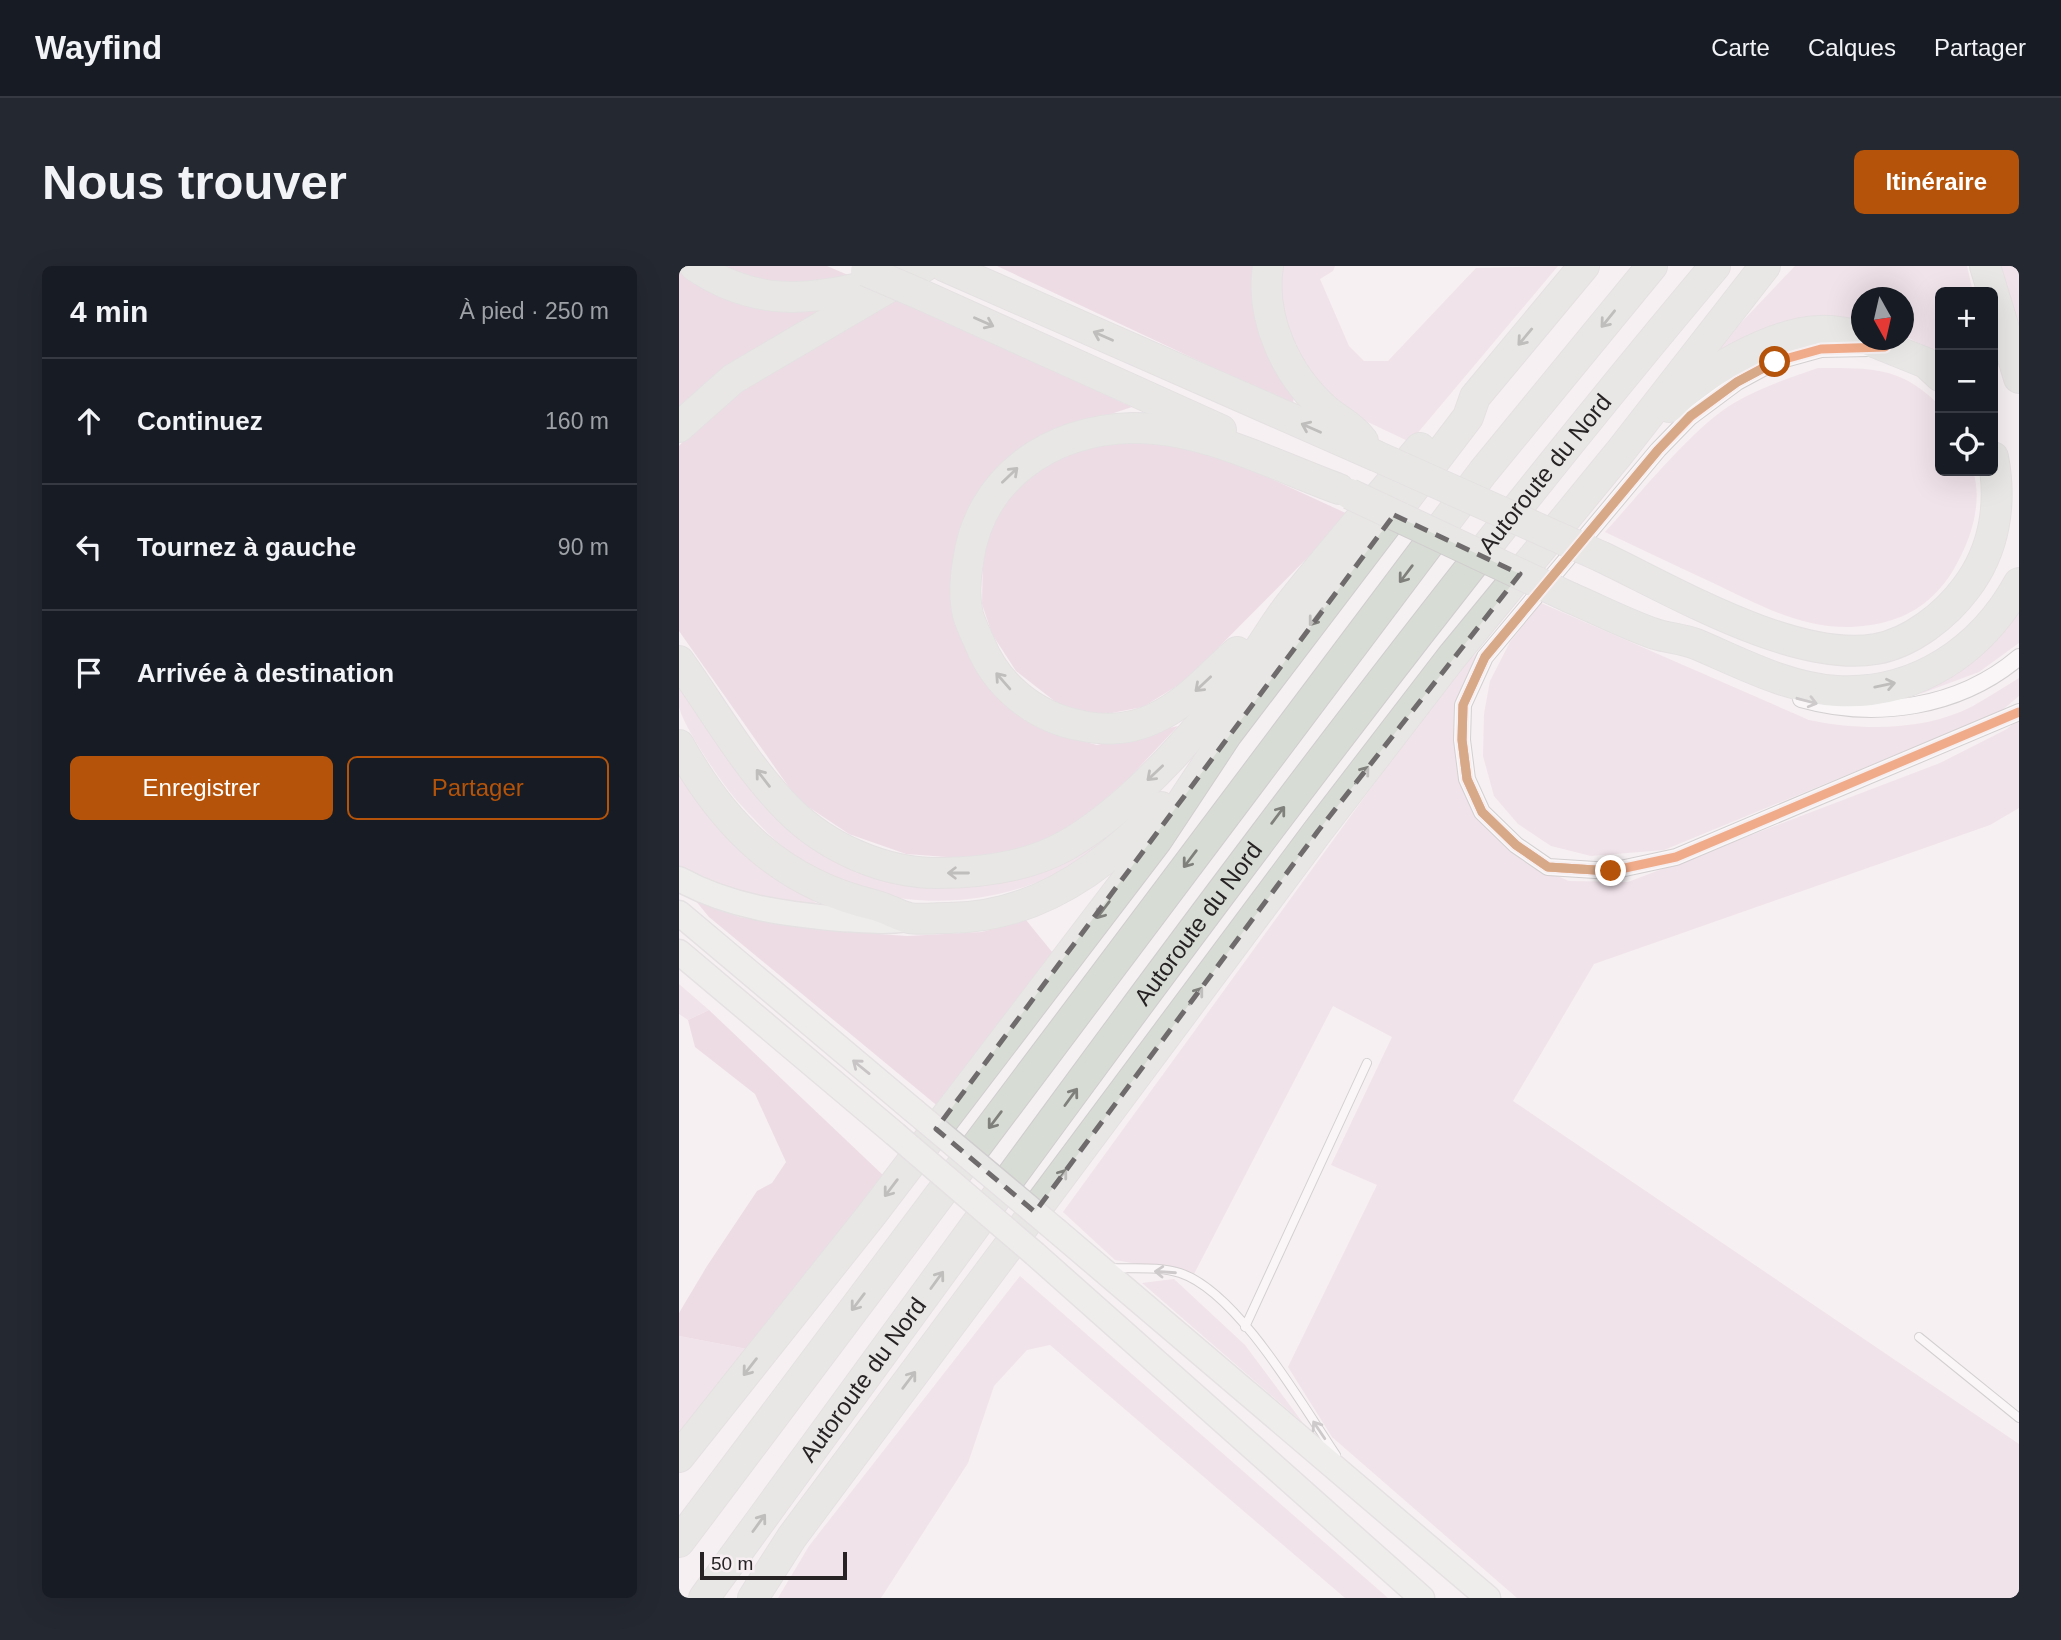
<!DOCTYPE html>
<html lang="fr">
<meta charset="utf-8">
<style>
:root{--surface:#171b24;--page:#242831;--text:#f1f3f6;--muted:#9ea1a6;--line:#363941;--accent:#b45309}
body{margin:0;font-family:Helvetica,sans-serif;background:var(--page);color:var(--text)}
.controls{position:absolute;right:21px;top:21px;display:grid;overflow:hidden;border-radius:10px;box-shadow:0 7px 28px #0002}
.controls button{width:63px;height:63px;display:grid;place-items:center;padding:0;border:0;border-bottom:2px solid var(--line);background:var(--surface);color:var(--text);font:35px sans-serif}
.compass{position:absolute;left:1172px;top:21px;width:63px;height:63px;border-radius:50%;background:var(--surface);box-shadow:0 7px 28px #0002;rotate:172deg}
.scale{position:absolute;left:21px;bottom:18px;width:147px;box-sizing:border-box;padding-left:7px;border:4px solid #272325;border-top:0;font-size:19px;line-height:24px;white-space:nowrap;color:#272325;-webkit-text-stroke:5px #f7eef2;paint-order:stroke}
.stop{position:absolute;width:21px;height:21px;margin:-16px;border:5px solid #b45309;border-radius:50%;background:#fff}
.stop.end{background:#b45309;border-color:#fff;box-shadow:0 2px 7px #0008}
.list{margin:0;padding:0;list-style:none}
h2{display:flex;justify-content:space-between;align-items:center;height:91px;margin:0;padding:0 28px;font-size:30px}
h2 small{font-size:23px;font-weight:400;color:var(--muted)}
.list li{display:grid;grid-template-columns:46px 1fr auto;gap:21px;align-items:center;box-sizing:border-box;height:126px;padding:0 28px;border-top:2px solid var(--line)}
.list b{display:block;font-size:26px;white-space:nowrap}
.list em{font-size:23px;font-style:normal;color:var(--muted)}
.actions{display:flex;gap:14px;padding:21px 28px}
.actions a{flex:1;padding:16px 0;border:2px solid var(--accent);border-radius:10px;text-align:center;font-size:24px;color:var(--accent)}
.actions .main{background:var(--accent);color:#fff}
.icon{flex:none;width:38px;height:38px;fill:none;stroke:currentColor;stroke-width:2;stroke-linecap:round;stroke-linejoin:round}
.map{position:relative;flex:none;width:1340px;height:1332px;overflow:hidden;border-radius:10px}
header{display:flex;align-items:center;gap:42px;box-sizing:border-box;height:98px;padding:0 35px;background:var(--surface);border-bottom:2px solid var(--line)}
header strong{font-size:33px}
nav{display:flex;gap:38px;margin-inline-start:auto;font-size:24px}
.intro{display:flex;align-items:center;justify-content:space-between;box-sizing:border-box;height:168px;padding:0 42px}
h1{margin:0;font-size:49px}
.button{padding:18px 32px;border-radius:10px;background:var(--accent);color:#fff;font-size:24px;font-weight:700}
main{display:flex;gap:42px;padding:0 42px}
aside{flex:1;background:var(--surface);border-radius:10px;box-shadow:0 7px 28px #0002}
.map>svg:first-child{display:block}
</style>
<header>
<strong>Wayfind</strong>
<nav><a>Carte</a><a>Calques</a><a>Partager</a></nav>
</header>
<div class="intro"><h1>Nous trouver</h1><a class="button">Itinéraire</a></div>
<main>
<aside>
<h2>4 min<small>À pied · 250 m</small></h2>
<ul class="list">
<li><svg class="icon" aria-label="ahead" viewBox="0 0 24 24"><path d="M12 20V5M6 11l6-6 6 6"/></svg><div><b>Continuez</b></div><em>160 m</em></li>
<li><svg class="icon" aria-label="left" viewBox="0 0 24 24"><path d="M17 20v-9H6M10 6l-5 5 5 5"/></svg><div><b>Tournez à gauche</b></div><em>90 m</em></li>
<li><svg class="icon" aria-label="arrive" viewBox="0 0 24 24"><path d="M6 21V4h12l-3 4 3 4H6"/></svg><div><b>Arrivée à destination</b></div></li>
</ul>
<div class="actions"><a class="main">Enregistrer</a><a>Partager</a></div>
</aside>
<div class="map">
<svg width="1340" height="1332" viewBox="0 0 1340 1332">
<rect width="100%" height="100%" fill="#f5f0f2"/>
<!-- green -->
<path fill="#ebd3df" d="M 598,0 L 656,0 L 654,5 L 641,13 L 670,80 L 685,95 L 709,95 L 797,2 L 879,0 L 731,176 L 674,149 L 633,121 L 599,40 Z
M 1116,0 L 1288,0 L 1294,26 L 1261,26 L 1261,90 L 1225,69 L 1224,32 L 1182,32 L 1182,57 L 1041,90 L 1036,84 Z
M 1320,0 L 1340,0 L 1340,71 Z
M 1139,102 C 1192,102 1222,100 1261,140 L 1261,205 L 1294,205 C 1304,237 1292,273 1276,301 C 1262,326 1240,346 1213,354 C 1144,375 1093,345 1032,316 C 996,299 961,283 926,266 C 959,230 1014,161 1055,137 C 1082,121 1110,112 1139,102 Z
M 862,337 L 1130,454 C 1182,465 1247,465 1294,440 C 1310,431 1325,421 1340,412 L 1340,430 L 1321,446 L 985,584 L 912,590 L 872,580 L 839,558 L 815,530 L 804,490 L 805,448 L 811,415 L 831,376 Z
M 1340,342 L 1340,377 L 1300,406 L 1241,428 L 1305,385 Z
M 800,385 L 782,451 L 802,553 L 844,595 L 890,615 L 949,616 L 1261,497 L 1328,463 L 1340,453 L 1340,542 L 1311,559 L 915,698 L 834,835 L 1340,1178 L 1340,1332 L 838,1332 L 653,1171 L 609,1101 L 698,919 L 652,899 L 713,771 L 654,740 L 515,1008 L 436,994 L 384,946 L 772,412 Z
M 0,409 L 86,534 L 257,615 L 459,541 C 432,568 404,596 368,612 C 296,644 207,643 138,605 C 109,589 84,563 62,539 C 46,523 5,462 0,441 C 0,432 0,419 0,409 Z
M 0,494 L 51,568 L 142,641 L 86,637 L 0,600 Z
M 0,718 L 30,744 L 9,754 L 0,748 Z
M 341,1010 L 709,1332 L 666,1332 L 371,1079 L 348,1084 L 315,1120 L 289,1197 L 202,1332 L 99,1332 L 130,1280 Z
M 495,1013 L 566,1079 L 624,1157 L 463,1017 Z
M 0,1070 L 68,1083 L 0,1169 Z"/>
<!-- forest -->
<path fill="#e4c3d4" d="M 27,0 L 148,0 L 176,12 L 129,23 L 69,16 Z
M 318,0 L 581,0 L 615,129 L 614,139 Z
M 0,6 L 17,17 L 171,38 L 0,142 Z
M 218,33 L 453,141 L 366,170 L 314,206 L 287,248 L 276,291 L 327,432 L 369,466 L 418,479 L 499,460 L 450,512 L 395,560 L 369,573 L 320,589 L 281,592 L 227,588 L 170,568 L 119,534 L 0,365 L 0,180 L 36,139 Z
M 440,177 L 490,177 L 534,186 L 671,249 L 506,415 L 464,441 L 417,450 L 378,437 L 337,405 L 313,368 L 303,338 L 304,291 L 316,248 L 362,198 L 404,181 Z
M 16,634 L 60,651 L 144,664 L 228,670 L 303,666 L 347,654 L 378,692 L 261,842 L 30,651 Z
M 30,744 L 206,911 L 68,1083 L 0,1070 L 0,1047 L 28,1000 L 78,925 L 93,917 L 107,896 L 76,828 L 16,781 L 9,754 Z"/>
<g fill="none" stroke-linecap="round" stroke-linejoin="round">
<defs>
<path id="lane" d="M 431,1002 C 453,1003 481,1000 501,1007 C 559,1026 623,1139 657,1189
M 566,1061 L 688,797
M 1240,1071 L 1340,1152"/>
<path id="street" d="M 1190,82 L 1142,83 L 1095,96 L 1058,116 L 1011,151 L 979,184 L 806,391 L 784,439 L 783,474 L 788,513 L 803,546 L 837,579 L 869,601 L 932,605 L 997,591 L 1340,446
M 1122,433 C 1196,454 1280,442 1340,391"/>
<path id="primary" d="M 0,613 C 51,641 105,648 162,653 C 184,654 206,657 227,653
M 0,647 L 234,844
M 0,686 L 216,868
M 378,965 L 809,1332
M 356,988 L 743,1332"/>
<g id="highway">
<path d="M 16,0 C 74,39 126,36 192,19"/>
<path d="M 265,0 L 695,189"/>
<path d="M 589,0 C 581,52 607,109 647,144 C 660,155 674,161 684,175"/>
<path d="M 1306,0 L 1340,112"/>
<path d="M 243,29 L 542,164"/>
<path d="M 1190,74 L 1247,97 L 1261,110"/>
<path d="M 990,141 C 1020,108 1094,67 1139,65 C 1153,64 1169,67 1182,70"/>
<path d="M 0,161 L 54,113 L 246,0"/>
<path d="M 923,291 C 996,326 1116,397 1197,383 C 1232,377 1267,349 1287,322 C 1316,284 1323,237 1314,191"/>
<path d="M 892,332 C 920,344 947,358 976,368 C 989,372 1004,373 1017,378 C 1062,397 1108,422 1158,425 C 1238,429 1303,384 1340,317"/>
<path d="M 558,386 C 531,409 509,437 476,452 C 452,464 425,465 399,459 C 355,450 318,420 301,378 C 297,369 292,359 289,349 C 285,332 286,313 289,296 C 300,212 371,164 453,162 C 524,161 594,199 660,223"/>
<path d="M 0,395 C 35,444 67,501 110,544 C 148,582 205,607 258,607 C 301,607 348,601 386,580 C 457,540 532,451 579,385 C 590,369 600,352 612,337 C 654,284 698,234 741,182"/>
<path d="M 0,479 C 45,560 102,617 195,639 C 207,642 218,649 230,652 C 241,654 255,652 267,652 C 354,653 425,603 482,541"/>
<path d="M 0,1191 L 193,948 L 478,574 L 548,468 L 789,151 L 796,131 L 905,0"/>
<path d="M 0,1276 L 804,206 L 973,0"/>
<path id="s1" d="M 25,1332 C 354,882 677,427 1036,0"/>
<path d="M 74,1332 L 113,1271 L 639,565 L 772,392 L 941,186 L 1086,0"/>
</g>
</defs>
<!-- lane casing -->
<use href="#lane" stroke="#aaa7a8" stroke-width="10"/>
<!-- street casing -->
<use href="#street" stroke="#aaa7a8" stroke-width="18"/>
<!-- primary casing -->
<use href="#primary" stroke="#d0cdcf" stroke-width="27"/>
<!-- highway casing -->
<use href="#highway" stroke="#d0cdcf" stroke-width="32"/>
<!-- lane -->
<use href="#lane" stroke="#fefdfd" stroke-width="8"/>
<!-- street -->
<use href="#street" stroke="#fefdfd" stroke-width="16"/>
<!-- primary -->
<use href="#primary" stroke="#e7e8e5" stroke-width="24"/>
<!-- highway -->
<use href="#highway" stroke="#d7dcd4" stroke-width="30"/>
<defs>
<path id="primary-bridge" d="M 234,844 L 378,965
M 216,868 L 356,988"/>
<path id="highway-bridge" d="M 187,5 L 243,29
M 695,189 L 923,291
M 671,228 L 892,332"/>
</defs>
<!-- primary-bridge casing -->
<use href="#primary-bridge" stroke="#d0cdcf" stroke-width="27" stroke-linecap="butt"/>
<!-- highway-bridge casing -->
<use href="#highway-bridge" stroke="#d0cdcf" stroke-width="32" stroke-linecap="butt"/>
<!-- primary-bridge -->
<use href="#primary-bridge" stroke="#e7e8e5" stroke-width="24"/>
<!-- highway-bridge -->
<use href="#highway-bridge" stroke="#d7dcd4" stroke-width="30"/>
<defs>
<path id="cycleway" d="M 1206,81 L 1142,83 L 1095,96 L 1058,116 L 1011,151 L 979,184 L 806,391 L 784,439 L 783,474 L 788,513 L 803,546 L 837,579 L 869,601 L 932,605 L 997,591 L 1340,446"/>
</defs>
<!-- cycleway casing -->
<use href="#cycleway" stroke="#f7eef2" stroke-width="13"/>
<!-- cycleway -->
<use href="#cycleway" stroke="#e8590c" stroke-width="9"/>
</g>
<!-- one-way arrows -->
<defs><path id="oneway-shaft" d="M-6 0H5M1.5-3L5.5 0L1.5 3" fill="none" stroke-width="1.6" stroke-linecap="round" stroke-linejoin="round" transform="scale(1.75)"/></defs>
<g stroke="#7f807c">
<use href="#oneway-shaft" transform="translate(929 53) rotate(129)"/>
<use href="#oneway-shaft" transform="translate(305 56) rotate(24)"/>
<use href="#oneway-shaft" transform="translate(424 70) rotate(-156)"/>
<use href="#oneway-shaft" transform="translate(846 71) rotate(130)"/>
<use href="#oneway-shaft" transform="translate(632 162) rotate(-156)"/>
<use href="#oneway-shaft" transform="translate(331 209) rotate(-44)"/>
<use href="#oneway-shaft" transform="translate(727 308) rotate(127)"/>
<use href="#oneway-shaft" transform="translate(637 351) rotate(127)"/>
<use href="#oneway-shaft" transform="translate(324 415) rotate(-131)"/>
<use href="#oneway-shaft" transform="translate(524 418) rotate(137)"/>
<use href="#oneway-shaft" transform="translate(1206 419) rotate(-12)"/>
<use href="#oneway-shaft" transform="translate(476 507) rotate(137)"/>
<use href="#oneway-shaft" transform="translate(683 509) rotate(-52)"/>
<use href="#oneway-shaft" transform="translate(84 512) rotate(-128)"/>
<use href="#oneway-shaft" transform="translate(599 549) rotate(-53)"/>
<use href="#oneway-shaft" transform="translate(511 593) rotate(127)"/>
<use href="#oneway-shaft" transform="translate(279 607) rotate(180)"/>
<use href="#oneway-shaft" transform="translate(424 644) rotate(127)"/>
<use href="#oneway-shaft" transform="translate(517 730) rotate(-53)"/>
<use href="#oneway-shaft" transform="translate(392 831) rotate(-54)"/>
<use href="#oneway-shaft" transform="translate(316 854) rotate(127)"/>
<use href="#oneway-shaft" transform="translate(381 912) rotate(-53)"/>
<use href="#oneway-shaft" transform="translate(212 922) rotate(127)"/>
<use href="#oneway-shaft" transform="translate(258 1014) rotate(-54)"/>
<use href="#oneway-shaft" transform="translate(179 1036) rotate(127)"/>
<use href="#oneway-shaft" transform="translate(71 1101) rotate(128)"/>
<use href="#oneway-shaft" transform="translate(230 1114) rotate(-53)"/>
<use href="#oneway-shaft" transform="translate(80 1257) rotate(-54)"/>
</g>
<g stroke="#9d9b9c">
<use href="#oneway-shaft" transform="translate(1128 435) rotate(15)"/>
<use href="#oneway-shaft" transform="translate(486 1006) rotate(-176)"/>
<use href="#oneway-shaft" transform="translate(640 1164) rotate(-124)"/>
</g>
<use stroke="#918f8f" href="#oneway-shaft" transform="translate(182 801) rotate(-141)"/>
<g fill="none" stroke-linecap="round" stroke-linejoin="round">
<!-- route -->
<path stroke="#b45309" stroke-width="9" d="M 932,605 L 869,601 L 837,579 L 803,546 L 788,513 L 783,474 L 784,439 L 806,391 L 979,184 L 1011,150 L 1058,116 L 1096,96"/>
</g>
<!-- marked area -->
<path d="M0 0H1340V1332H0ZM 715,249 L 841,308 L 639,565 L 356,946 L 257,863 Z" fill="#f5f0f2" fill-opacity=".55" fill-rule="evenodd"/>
<path fill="none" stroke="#6f6b6d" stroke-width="5" stroke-dasharray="14 9" stroke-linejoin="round" d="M 715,249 L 841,308 L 639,565 L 356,946 L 257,863 Z"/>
<g text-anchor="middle" stroke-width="5" stroke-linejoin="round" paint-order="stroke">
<!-- street labels -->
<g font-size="24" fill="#272325" stroke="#f7eef2">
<text dy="8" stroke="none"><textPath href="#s1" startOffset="1404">Autoroute du Nord</textPath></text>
<text dy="8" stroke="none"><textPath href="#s1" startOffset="836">Autoroute du Nord</textPath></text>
<text dy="8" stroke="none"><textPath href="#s1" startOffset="270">Autoroute du Nord</textPath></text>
</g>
</g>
</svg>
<div class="controls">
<button>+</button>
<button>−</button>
<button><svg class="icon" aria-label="locate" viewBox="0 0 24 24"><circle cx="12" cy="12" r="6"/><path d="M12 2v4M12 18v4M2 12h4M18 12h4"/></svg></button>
</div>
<svg class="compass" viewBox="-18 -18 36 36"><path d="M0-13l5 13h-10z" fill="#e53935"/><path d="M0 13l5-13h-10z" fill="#9ea1a6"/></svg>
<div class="scale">50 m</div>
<div class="stop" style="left:1096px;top:96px"></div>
<div class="stop end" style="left:932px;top:605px"></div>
</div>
</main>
